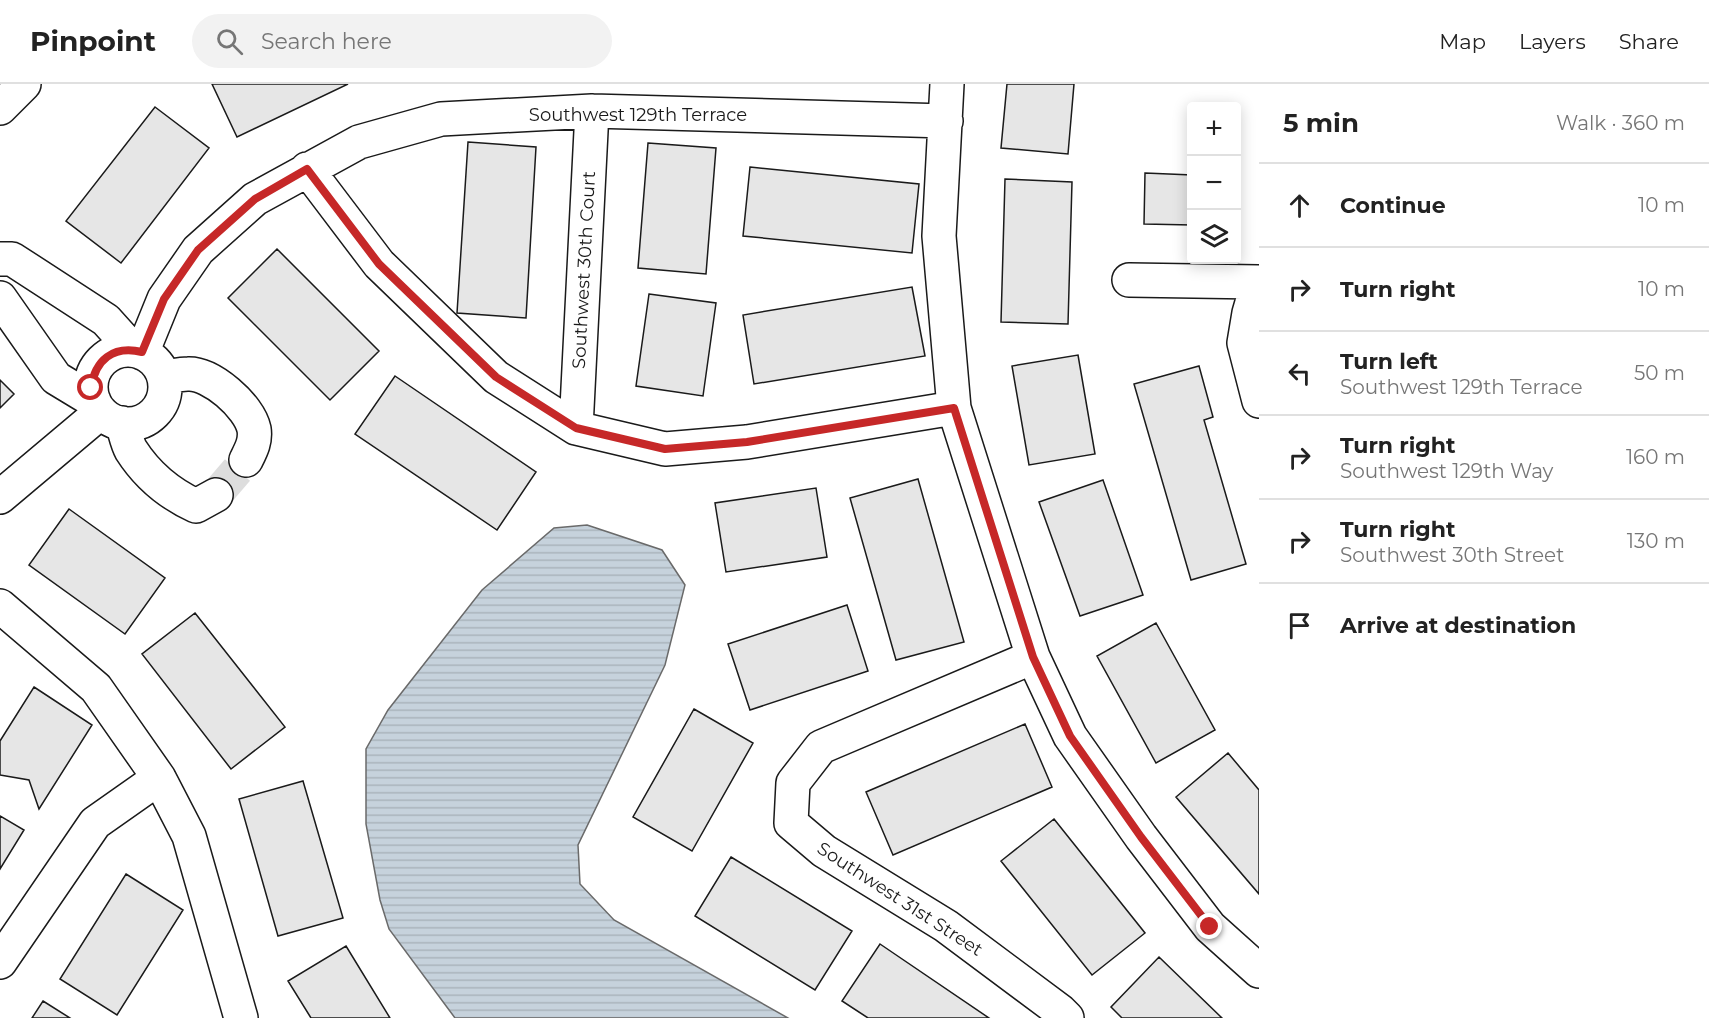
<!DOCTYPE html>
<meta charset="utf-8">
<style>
:root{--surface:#fff;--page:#f2f2f2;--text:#222;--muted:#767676;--line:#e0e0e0}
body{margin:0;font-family:Montserrat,sans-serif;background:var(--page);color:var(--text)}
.controls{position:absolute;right:18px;top:18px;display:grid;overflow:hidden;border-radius:6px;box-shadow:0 3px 15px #0003}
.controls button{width:54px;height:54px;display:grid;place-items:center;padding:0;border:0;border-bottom:2px solid var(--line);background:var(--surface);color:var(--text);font:30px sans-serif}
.stop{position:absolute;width:18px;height:18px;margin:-14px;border:4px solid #c62828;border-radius:50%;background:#fff}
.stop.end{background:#c62828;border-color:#fff;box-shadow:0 2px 6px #0008}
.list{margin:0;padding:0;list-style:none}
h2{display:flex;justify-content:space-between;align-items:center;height:78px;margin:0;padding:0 24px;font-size:26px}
h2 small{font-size:20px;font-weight:400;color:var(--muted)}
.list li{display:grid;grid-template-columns:39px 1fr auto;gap:18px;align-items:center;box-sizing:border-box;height:84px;padding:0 24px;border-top:2px solid var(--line)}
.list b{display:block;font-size:22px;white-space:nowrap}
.list p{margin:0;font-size:20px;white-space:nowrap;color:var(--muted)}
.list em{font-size:20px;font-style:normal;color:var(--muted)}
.icon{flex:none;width:33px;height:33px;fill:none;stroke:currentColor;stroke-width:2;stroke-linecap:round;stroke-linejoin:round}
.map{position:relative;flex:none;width:1259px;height:934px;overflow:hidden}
header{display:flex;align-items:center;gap:36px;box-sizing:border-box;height:84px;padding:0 30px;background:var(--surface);border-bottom:2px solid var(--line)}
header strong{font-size:28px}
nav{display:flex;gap:33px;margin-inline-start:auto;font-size:21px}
.search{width:420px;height:54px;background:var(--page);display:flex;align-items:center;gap:15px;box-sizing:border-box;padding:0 21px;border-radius:33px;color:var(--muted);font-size:22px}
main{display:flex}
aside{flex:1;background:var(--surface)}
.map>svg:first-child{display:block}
</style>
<header>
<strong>Pinpoint</strong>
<div class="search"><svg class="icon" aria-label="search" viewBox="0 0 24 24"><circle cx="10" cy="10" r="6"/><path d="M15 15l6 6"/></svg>Search here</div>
<nav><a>Map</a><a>Layers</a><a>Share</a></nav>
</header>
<main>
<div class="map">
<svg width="1259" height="934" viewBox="0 0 1259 934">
<defs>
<pattern id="water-rules" width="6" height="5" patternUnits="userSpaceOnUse" patternTransform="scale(1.5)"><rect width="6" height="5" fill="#c6d2dc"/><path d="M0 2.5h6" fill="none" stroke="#aab4bc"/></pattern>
</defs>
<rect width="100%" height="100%" fill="#fff"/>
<!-- water -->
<path fill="url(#water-rules)" stroke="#6a6a6a" stroke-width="1.5" d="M 587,441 L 662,466 L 685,501 L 665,581 L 578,761 L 580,800 L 614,836 L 788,934 L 455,934 L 389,845 L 380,816 L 366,740 L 366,665 L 388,626 L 482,506 L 554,444 Z"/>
<!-- building -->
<path fill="#e6e6e6" stroke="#1a1a1a" stroke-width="1.5" d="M 212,0 L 348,0 L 237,53 Z
M 1007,0 L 1074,0 L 1068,70 L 1001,64 Z
M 155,23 L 209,64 L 121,179 L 66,137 Z
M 468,58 L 536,63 L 526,234 L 457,229 Z
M 648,59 L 716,64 L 706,190 L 638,184 Z
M 750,83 L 919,100 L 912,169 L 743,152 Z
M 1145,89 L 1192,91 L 1192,141 L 1144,140 Z
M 1005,95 L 1072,98 L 1068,240 L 1001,238 Z
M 277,165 L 379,267 L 330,316 L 228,214 Z
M 912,203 L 925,272 L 754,300 L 743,231 Z
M 649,210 L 716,219 L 703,312 L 636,302 Z
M 1078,271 L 1095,370 L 1029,381 L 1012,282 Z
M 1199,282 L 1213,333 L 1204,336 L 1246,480 L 1191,496 L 1134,300 Z
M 395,292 L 536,388 L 497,446 L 355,350 Z
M 0,296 L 14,310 L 0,324 Z
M 918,395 L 964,558 L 896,576 L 850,414 Z
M 1103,396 L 1143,511 L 1080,532 L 1039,418 Z
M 816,404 L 827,473 L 726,488 L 715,419 Z
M 69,425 L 165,494 L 125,550 L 29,481 Z
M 847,521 L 868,587 L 750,626 L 728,560 Z
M 195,529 L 285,643 L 231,685 L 142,570 Z
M 1156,539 L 1215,646 L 1156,679 L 1097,572 Z
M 34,603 L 92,641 L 39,725 L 29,696 L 0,691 L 0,657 Z
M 694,625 L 753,659 L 692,767 L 633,733 Z
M 1025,640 L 1052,703 L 893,771 L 866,708 Z
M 1228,669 L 1259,706 L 1259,810 L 1176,713 Z
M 303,697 L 343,834 L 278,852 L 239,715 Z
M 0,732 L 24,746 L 0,785 Z
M 1054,735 L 1145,849 L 1092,891 L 1001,777 Z
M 731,773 L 852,847 L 815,906 L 695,832 Z
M 126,790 L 183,826 L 117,931 L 60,895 Z
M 880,860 L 989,934 L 868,934 L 842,917 Z
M 346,862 L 390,934 L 311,934 L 288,897 Z
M 1159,873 L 1222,934 L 1122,934 L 1111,923 Z
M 43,917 L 70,934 L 32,934 Z"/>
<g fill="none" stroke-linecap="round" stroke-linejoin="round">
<!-- minor-tunnel -->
<path stroke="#ddd" stroke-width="33" stroke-dasharray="33 16" stroke-linecap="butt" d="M 216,411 L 246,376"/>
<defs>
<path id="minor" d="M 947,0 L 939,152 L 954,324 L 1033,573 L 1070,652 L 1141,753 L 1210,843 L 1259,887
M 0,24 L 24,0
M 307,85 L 379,180 L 496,293 L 576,344 L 665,365 L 747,358 L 954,324
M 0,175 L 12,175 L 106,236 L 133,266
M 1129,196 L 1259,198
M 1258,198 L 1249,229 L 1244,259 L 1259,317
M 0,214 L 56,294 L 94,317
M91 303a37 37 0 1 1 74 0a37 37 0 1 1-74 0Z
M 142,269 L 164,215 L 198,166 L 255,115 L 359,58 L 441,35 L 592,27 L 946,37
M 164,293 C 172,292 180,290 188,290 C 211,289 249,322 254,345 C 256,357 251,366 246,376
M 122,339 C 125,348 127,359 131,366 C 147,391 170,410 196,422 L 216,411
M 576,344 L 592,27
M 0,413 L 101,328
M 0,522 L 96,604 L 159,694 L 189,752 L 241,934
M 1033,573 L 821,663 L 793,699 L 791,739 L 824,767 L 946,842 L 1060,927 L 1067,934
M 0,878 L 95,739 L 159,694"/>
</defs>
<!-- minor casing -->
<use href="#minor" stroke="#1a1a1a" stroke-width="36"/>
<!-- minor -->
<use href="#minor" stroke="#fff" stroke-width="33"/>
</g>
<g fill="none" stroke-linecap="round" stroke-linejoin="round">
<!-- route -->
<path stroke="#c62828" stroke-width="8" d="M 91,304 C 95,276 113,261 142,268 L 164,215 L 198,166 L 255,115 L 307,85 L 379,180 L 496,293 L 576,344 L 665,365 L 747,358 L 954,324 L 1033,573 L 1070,652 L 1141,753 L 1210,843"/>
</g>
<g text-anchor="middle" stroke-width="4.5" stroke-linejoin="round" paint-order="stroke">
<!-- street labels -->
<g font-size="18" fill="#1a1a1a" stroke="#fff">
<text x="638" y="37">Southwest 129th Terrace</text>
<text transform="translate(584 186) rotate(-87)" y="6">Southwest 30th Court</text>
<text transform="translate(900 815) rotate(33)" y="6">Southwest 31st Street</text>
</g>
</g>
</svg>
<div class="controls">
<button>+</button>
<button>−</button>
<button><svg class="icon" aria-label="layers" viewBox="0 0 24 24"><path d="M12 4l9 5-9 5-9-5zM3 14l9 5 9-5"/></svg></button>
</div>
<div class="stop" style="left:91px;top:304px"></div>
<div class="stop end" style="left:1210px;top:843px"></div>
</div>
<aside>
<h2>5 min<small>Walk · 360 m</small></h2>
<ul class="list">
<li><svg class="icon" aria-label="ahead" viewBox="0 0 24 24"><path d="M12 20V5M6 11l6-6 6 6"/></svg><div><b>Continue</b></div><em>10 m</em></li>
<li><svg class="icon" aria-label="right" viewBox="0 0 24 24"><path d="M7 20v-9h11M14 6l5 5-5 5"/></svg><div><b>Turn right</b></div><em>10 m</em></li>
<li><svg class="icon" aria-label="left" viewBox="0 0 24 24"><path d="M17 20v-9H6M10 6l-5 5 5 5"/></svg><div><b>Turn left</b><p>Southwest 129th Terrace</p></div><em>50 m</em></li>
<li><svg class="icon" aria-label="right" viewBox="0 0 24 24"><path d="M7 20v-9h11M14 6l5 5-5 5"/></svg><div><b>Turn right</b><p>Southwest 129th Way</p></div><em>160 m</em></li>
<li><svg class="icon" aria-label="right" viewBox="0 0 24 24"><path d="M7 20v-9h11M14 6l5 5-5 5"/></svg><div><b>Turn right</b><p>Southwest 30th Street</p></div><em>130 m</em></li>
<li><svg class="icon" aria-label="arrive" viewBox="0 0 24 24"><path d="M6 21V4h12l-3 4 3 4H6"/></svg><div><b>Arrive at destination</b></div></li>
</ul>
</aside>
</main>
